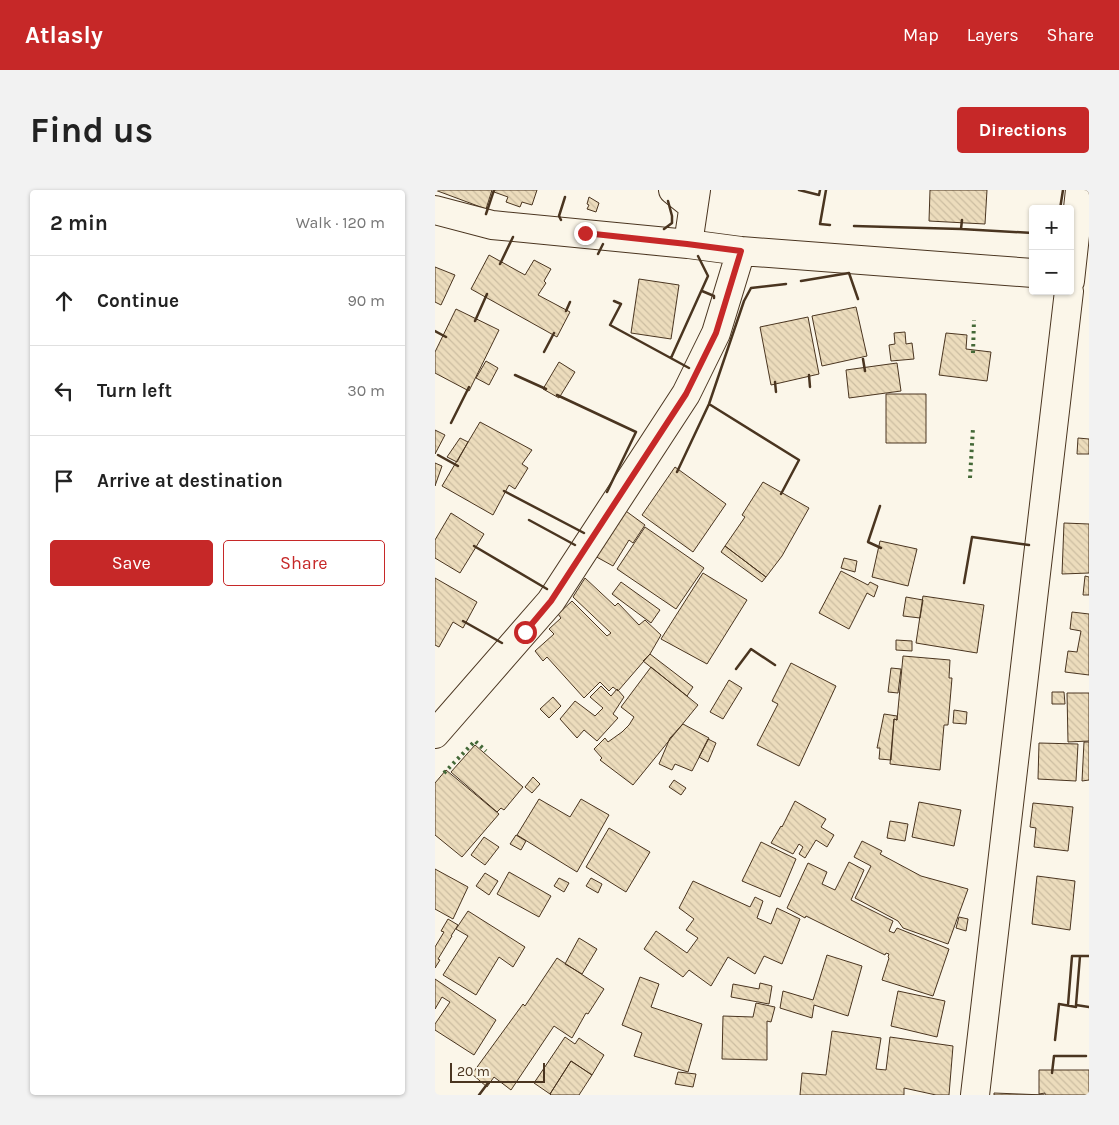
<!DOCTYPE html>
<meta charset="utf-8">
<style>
:root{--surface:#fff;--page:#f2f2f2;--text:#222;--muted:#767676;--line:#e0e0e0;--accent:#c62828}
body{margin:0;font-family:Karla,sans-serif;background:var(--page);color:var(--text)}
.controls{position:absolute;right:15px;top:15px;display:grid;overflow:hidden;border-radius:5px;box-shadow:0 1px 4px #0004}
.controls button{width:45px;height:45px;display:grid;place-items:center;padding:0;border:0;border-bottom:1px solid var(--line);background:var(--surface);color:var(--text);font:25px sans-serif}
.scale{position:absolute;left:15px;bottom:12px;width:95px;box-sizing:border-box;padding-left:5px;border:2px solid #4a3520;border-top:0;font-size:14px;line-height:18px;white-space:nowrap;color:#4a3520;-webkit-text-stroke:4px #fbf6e9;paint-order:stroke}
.stop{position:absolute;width:15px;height:15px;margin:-11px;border:4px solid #c62828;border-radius:50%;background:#fff}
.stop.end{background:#c62828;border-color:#fff;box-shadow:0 1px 5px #0008}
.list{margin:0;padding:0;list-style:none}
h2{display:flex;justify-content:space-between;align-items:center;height:65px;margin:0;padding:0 20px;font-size:21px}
h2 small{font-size:16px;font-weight:400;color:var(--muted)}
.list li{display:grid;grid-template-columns:32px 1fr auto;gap:15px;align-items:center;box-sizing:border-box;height:90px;padding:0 20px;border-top:1px solid var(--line)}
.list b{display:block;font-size:19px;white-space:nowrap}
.list em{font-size:16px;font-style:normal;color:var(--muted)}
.actions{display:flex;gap:10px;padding:15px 20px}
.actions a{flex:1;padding:11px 0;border:1px solid var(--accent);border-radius:5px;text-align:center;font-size:18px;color:var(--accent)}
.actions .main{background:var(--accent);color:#fff}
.icon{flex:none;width:28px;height:28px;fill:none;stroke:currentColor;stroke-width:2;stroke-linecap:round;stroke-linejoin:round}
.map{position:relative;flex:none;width:654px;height:905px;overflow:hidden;border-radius:5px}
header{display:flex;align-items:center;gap:30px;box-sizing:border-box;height:70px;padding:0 25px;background:var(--accent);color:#fff}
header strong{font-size:24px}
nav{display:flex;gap:28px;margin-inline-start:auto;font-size:18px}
.intro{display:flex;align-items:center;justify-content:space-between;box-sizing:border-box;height:120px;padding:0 30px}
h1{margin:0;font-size:35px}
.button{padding:12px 22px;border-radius:5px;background:var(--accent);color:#fff;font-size:18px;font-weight:700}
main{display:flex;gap:30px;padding:0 30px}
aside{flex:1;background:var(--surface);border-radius:5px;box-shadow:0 1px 4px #0004}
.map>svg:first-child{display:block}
</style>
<header>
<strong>Atlasly</strong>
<nav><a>Map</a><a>Layers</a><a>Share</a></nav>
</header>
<div class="intro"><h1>Find us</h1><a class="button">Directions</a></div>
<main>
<aside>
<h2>2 min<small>Walk · 120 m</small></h2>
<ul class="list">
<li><svg class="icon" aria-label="ahead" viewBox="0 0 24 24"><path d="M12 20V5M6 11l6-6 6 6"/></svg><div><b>Continue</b></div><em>90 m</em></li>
<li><svg class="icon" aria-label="left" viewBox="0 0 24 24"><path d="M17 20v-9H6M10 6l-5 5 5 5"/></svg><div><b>Turn left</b></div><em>30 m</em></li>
<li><svg class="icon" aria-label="arrive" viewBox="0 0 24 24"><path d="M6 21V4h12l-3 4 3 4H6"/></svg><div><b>Arrive at destination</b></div></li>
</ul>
<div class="actions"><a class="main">Save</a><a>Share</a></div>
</aside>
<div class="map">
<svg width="654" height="905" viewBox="0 0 654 905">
<defs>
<pattern id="building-back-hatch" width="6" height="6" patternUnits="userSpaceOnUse" patternTransform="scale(1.25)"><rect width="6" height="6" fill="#ecdcbc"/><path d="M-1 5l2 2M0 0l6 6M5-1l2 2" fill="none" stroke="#ccbda1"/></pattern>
</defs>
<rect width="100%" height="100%" fill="#fbf6e9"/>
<!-- building -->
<path fill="url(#building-back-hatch)" stroke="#4a3520" d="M 0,0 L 57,0 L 51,19 Z
M 60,0 L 102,0 L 97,15 L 87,12 L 85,17 L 71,12 L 73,7 L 59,2 Z
M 495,0 L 552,0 L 550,34 L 494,31 Z
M 154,7 L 164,13 L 161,22 L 152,19 L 154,15 L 152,14 Z
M 54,65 L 90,85 L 99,70 L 116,79 L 109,91 L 111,93 L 103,105 L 135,122 L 122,147 L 36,99 Z
M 0,77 L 20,85 L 6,115 L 0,112 Z
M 204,89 L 244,95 L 236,149 L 196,143 Z
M 421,117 L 432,166 L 387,176 L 377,126 Z
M 21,119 L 64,140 L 34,201 L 0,183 L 0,162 Z
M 373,127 L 384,184 L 336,195 L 325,137 Z
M 470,142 L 471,154 L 477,153 L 479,169 L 456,171 L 454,155 L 460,154 L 459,143 Z
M 511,143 L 532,145 L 531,159 L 556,162 L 552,191 L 504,185 Z
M 51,171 L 63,178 L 54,195 L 41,188 Z
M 124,172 L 140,182 L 124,208 L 108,199 Z
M 462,173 L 466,201 L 414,208 L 411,180 Z
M 451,204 L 491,204 L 491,253 L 451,253 Z
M 45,232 L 97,260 L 87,274 L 93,278 L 80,299 L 74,295 L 58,325 L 7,296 Z
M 0,240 L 10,245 L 0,264 Z
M 25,248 L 33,252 L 22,272 L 12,267 Z
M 643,248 L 654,249 L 654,264 L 642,264 Z
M 0,273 L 7,276 L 0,296 Z
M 240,277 L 291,314 L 258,362 L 207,325 Z
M 328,292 L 374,318 L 347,366 L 331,387 L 290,356 L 310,327 L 307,325 Z
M 184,316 L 210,335 L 198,353 L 194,350 L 178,376 L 158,365 Z
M 16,323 L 49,344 L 25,383 L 0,368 L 0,350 Z
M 629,333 L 654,334 L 654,383 L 627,384 Z
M 210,337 L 269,378 L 241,419 L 182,379 Z
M 445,351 L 482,359 L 473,396 L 437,387 Z
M 290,356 L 331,387 L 327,392 L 286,362 Z
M 409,368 L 422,371 L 420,382 L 406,378 Z
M 406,381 L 433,395 L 435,392 L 443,396 L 439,407 L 432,403 L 414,439 L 384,423 Z
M 268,383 L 312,410 L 272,474 L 226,449 Z
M 650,386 L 654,387 L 654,405 L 648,405 Z
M 0,388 L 42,412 L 28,438 L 18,432 L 4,457 L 0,455 Z
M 150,388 L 180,416 L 183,413 L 204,435 L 210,430 L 226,445 L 215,464 L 183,501 L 178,497 L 174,501 L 165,492 L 149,508 L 112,467 L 108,471 L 100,461 L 119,444 L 114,439 L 126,428 L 123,424 L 137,411 L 172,446 L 176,443 L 138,407 Z
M 186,392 L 225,420 L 216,433 L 177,404 Z
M 488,406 L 549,415 L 542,463 L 481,453 Z
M 471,407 L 488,410 L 485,428 L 468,426 Z
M 637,422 L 654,424 L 654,485 L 630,482 L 633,461 L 642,462 L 646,441 L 635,439 Z
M 461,450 L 477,451 L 477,461 L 461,460 Z
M 215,464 L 258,497 L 252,506 L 208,471 Z
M 468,466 L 515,470 L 514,488 L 517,488 L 513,535 L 509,535 L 505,580 L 455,574 L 459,529 L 462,530 Z
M 356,473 L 401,496 L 364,576 L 322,555 L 343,514 L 337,511 Z
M 216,477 L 263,515 L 198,595 L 165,570 L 167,568 L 159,559 L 170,548 L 173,552 L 187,542 L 194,535 L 199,527 L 186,517 Z
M 456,478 L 466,479 L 463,503 L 453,502 Z
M 294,490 L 307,498 L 288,529 L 275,522 Z
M 166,496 L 176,506 L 182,499 L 189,507 L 178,524 L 183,528 L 162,551 L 149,540 L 142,548 L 125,529 L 140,511 L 160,526 L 168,518 L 155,507 Z
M 617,502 L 629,502 L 630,514 L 617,514 Z
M 632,503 L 654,503 L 654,551 L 633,552 Z
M 118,507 L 126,516 L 114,528 L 105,519 Z
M 519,520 L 532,522 L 531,534 L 518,533 Z
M 449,524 L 462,526 L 462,530 L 459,529 L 456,570 L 444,569 L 445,558 L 442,558 Z
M 248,534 L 274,548 L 257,581 L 240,574 L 237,580 L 224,574 L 235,548 Z
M 273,549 L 281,553 L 273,572 L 264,567 Z
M 649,552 L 654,552 L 654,590 L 647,591 Z
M 604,553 L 643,554 L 641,591 L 603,589 Z
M 40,555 L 88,597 L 69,620 L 66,618 L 62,622 L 16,582 Z
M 11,580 L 64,624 L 27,667 L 0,645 L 0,593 Z
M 98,587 L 105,594 L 97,603 L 90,597 Z
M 239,590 L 251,598 L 246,605 L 234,597 Z
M 104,609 L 135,627 L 146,609 L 174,625 L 142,682 L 82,645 Z
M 360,611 L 391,629 L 386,637 L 399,645 L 392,657 L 381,650 L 370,668 L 364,664 L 368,657 L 364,654 L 358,664 L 336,653 L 346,636 L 347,637 Z
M 484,612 L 526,620 L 519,656 L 477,647 Z
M 598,613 L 638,617 L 633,661 L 599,657 L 601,638 L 595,637 Z
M 455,631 L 473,634 L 470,651 L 452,648 Z
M 174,638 L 215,662 L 191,702 L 151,677 Z
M 81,645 L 91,651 L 86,660 L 75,654 Z
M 49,647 L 64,657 L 50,675 L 36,665 Z
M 427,651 L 447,661 L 445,664 L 486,686 L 533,699 L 513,754 L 468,738 L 463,731 L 420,708 L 436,676 L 419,667 Z
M 326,652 L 361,669 L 345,707 L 307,691 Z
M 414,672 L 429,680 L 416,710 L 458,731 L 454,741 L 459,743 L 462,738 L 514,759 L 498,806 L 447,790 L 454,768 L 453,767 L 454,764 L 451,763 L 450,765 L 371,726 L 370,728 L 352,718 L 373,673 L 392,682 L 387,694 L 400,700 Z
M 0,679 L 33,697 L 18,729 L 0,719 Z
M 74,682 L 116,706 L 104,727 L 62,704 Z
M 50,683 L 63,691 L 54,705 L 41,696 Z
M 602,686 L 640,691 L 635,740 L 597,734 Z
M 124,688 L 134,693 L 129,702 L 119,696 Z
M 156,688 L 167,694 L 163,703 L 151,696 Z
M 258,691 L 315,717 L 320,707 L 328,711 L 322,728 L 336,734 L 342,718 L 365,729 L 347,774 L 329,766 L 320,784 L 293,767 L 276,796 L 254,780 L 248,787 L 209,759 L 221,741 L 252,763 L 263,748 L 251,740 L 259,729 L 244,718 Z
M 33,721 L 90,757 L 78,777 L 64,767 L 41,805 L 8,785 L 33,746 L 21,739 Z
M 524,727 L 533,729 L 531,741 L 521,738 Z
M 13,729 L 23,735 L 16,746 L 17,746 L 3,769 L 5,770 L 0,778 L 0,757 L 9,742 L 6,741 Z
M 144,748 L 162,759 L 147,784 L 130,774 Z
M 392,765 L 427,776 L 413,826 L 379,815 L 377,828 L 345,818 L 348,801 L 378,810 Z
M 122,768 L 169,799 L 153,824 L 151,823 L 137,848 L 119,836 L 76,900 L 59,887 L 52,897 L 37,884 L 88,814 L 90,816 Z
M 205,787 L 224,794 L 216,817 L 267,834 L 253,882 L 199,866 L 207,843 L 187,835 Z
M 0,789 L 61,830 L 39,865 L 0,840 L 0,834 L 15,812 L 7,807 L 0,819 Z
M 325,793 L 337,796 L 334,814 L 296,807 L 298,794 L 324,799 Z
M 463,801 L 510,811 L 502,847 L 456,836 Z
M 321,813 L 340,817 L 336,832 L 332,831 L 332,870 L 287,869 L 288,826 L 318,827 Z
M 397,841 L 446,848 L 441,879 L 451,880 L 455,847 L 518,856 L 514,905 L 501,905 L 469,898 L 469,905 L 365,905 L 367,883 L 391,885 Z
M 130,847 L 140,854 L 144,848 L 169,865 L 157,885 L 136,871 L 115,904 L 99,893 Z
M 136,871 L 157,885 L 144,905 L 116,905 L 115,904 Z
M 604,880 L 654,880 L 654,905 L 610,905 L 610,903 L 604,904 Z
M 243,882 L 261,884 L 258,897 L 240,894 Z
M 559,903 L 609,905 L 559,905 Z"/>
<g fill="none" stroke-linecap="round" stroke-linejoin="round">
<defs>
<path id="minor" d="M 238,0 L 258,16
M 0,20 L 57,35 L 253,54 L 306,61 L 598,83
M 253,54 L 261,0
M 635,91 L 645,0
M 0,544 L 116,411 L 251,204 L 281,143 L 306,61
M 540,905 L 634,101"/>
</defs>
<!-- minor casing -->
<use href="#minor" stroke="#4a3520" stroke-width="30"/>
<!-- minor -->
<use href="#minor" stroke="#fbf6e9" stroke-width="28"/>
<!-- hedge -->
<path stroke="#436837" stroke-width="4" stroke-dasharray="2.5 4" stroke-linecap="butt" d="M 538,163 L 539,130
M 535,288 L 538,238
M 9,583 L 40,551 L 51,561"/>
<!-- wall -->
<path stroke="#4a3520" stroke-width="2.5" d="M 364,0 L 384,5 L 385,0
M 391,0 L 385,34 L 395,35
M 625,19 L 628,0
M 51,24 L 59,0
M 126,30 L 124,26 L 130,7
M 419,36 L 526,39 L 527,30
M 229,39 L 237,33 L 237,26 L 233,11
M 526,39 L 598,43
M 163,64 L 168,54
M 65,74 L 78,47
M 366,91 L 414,83 L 423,109
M 267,101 L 279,106 L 279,108
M 179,111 L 186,114 L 175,135 L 254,178
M 131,121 L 135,112
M 40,131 L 52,104
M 0,141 L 11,147
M 109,162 L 119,143
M 236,168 L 273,86 L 263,66
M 428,169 L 430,181
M 80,185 L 111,199
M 374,185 L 375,197
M 340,192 L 341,202
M 122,205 L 201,242 L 172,302
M 274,214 L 364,270 L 346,304
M 16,233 L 34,197
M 3,265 L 23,276
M 242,282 L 274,214 L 309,111 L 316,98 L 351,94
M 69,301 L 149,343
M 445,316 L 433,352 L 446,358
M 94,330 L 140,355
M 39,356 L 112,399
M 529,393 L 537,347 L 594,355
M 28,431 L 67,453
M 301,479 L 316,459 L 340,475
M 633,815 L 637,766 L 645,766
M 641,815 L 645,766 L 654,766
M 620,850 L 624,814 L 641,817 L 641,815 L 654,817
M 617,883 L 619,866 L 651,866
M 44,905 L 53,893"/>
</g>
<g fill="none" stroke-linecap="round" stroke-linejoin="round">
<!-- route -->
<path stroke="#c62828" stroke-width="6" d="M 90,442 L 116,411 L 251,204 L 281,143 L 306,61 L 252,54 L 150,43"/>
</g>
</svg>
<div class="controls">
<button>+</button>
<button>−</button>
</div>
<div class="scale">20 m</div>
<div class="stop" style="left:90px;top:442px"></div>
<div class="stop end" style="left:150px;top:43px"></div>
</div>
</main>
